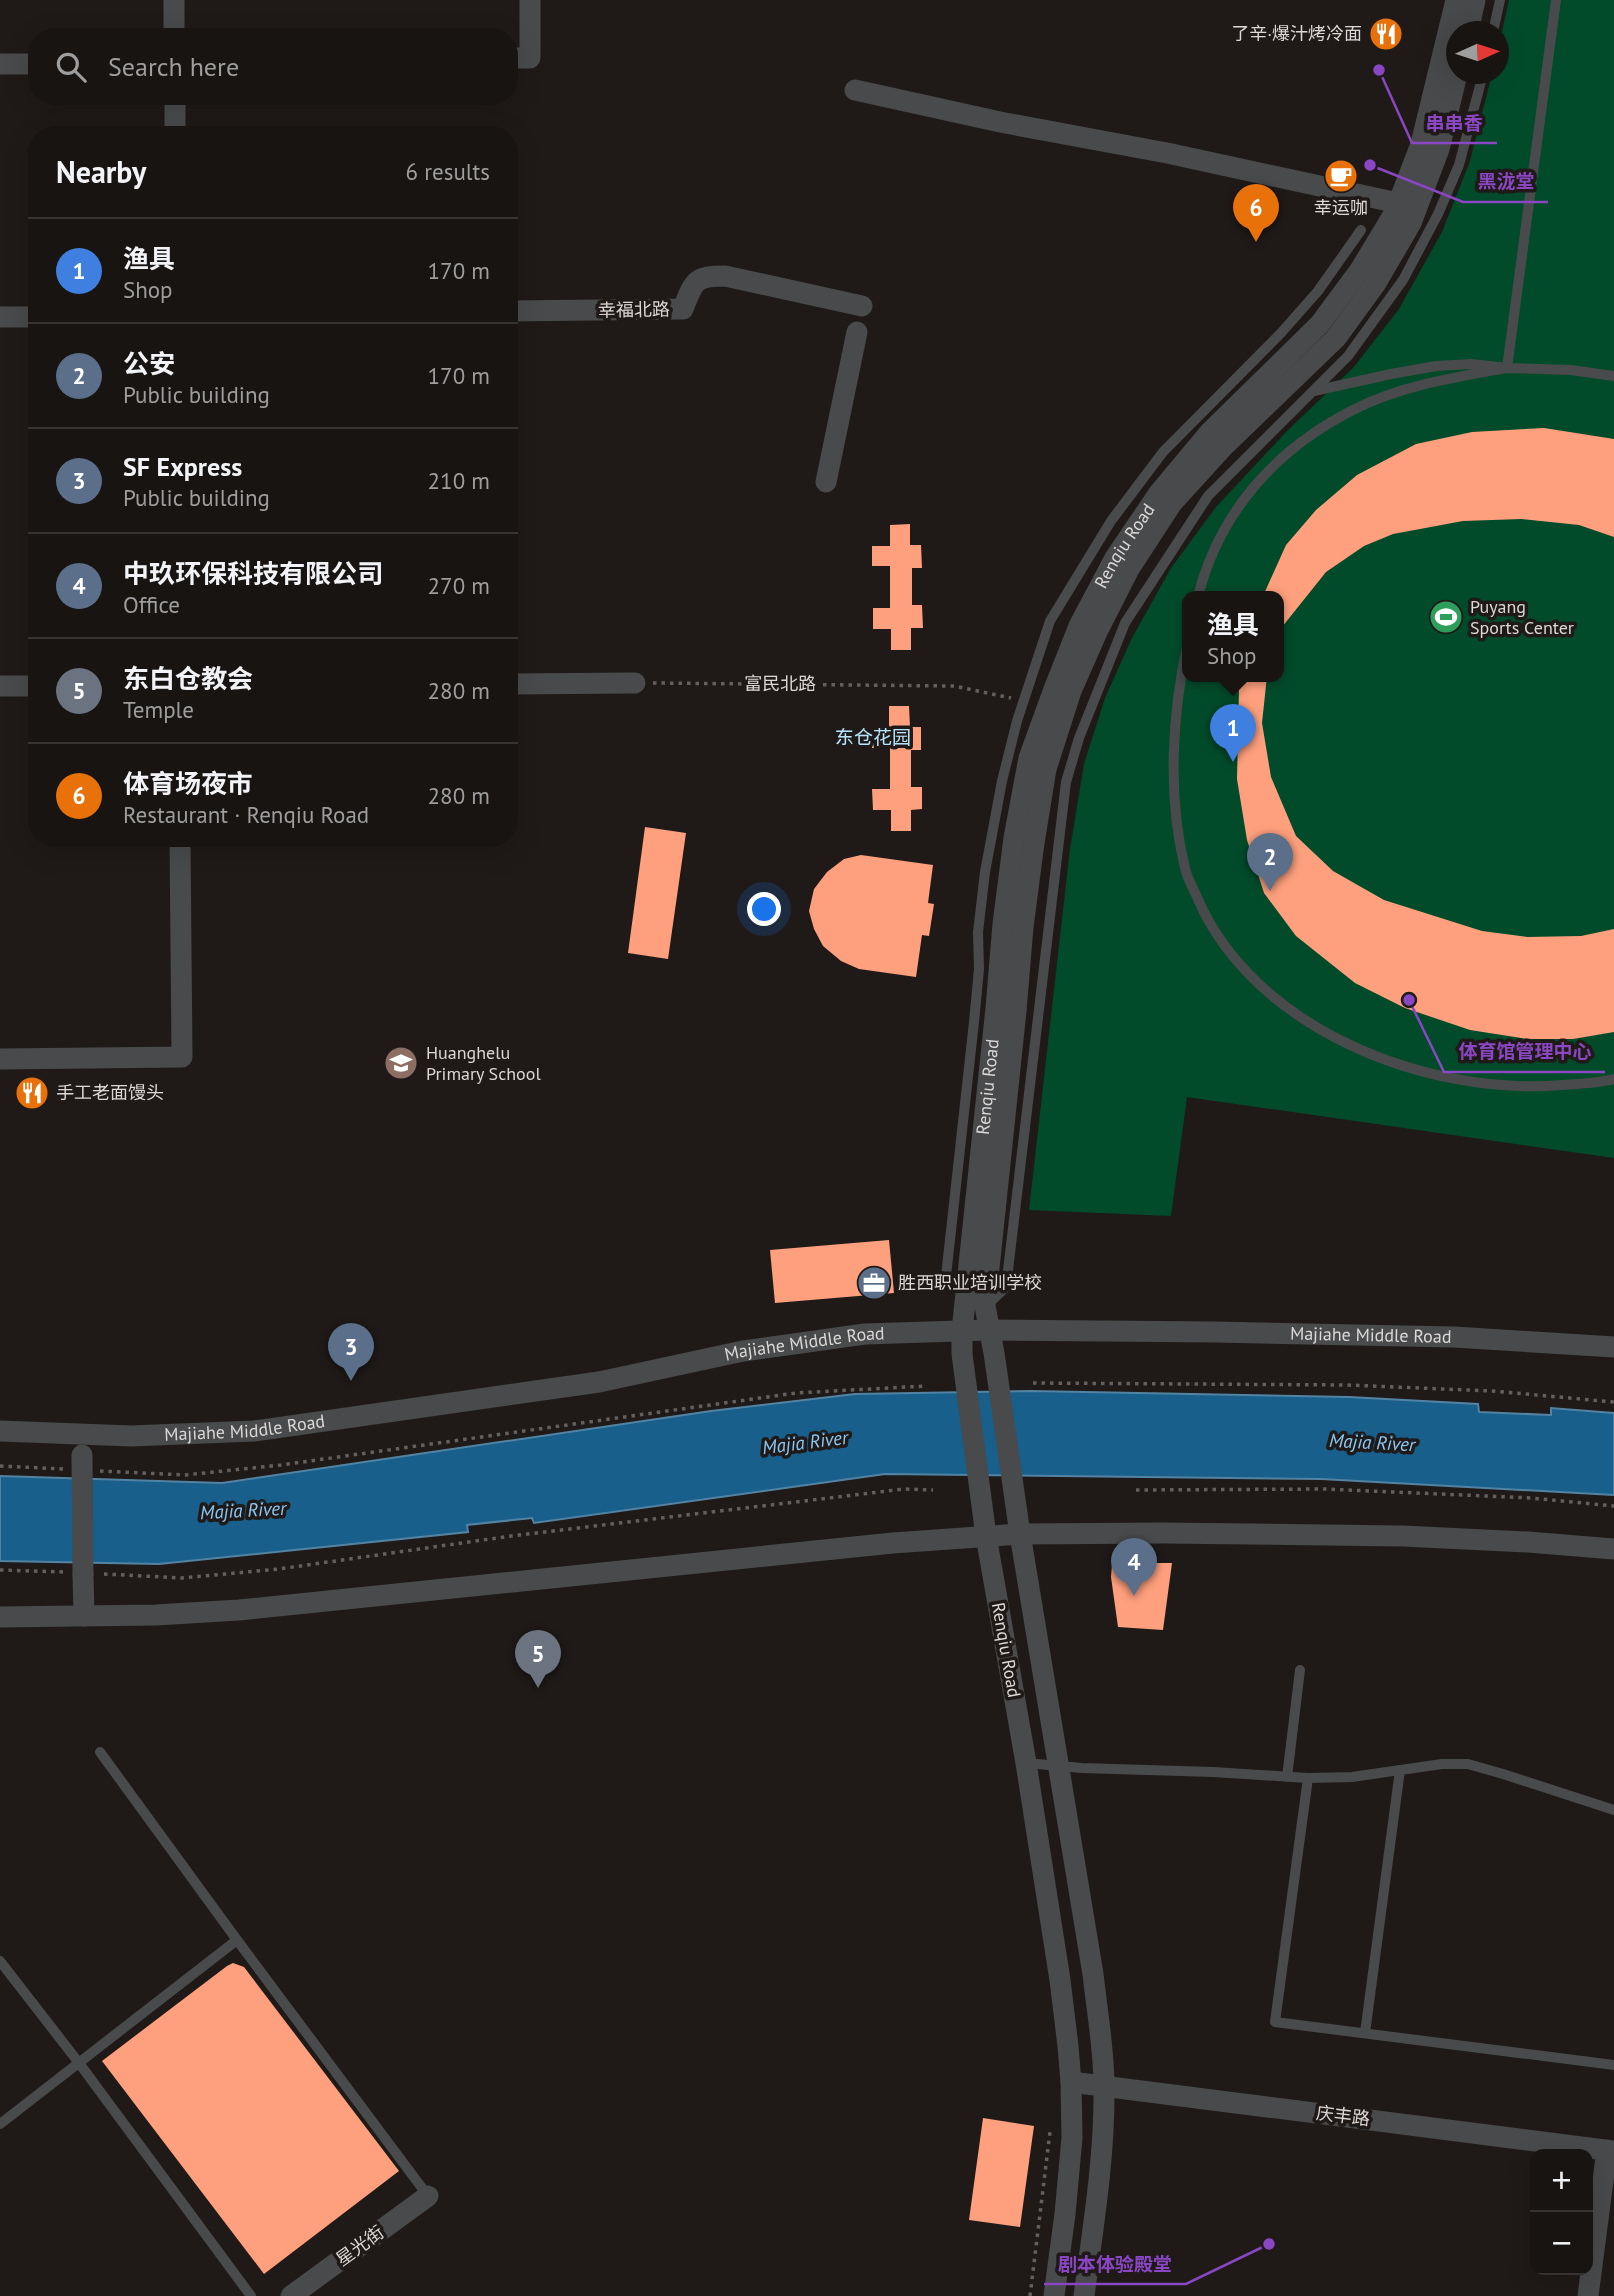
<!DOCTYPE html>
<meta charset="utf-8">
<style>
:root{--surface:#171412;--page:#201d1b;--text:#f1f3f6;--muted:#9e9e9f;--line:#363332;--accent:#64c5ee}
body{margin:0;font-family:"PT Sans","Noto Sans SC",sans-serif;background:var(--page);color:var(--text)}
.controls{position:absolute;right:21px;bottom:21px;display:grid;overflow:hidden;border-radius:14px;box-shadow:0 7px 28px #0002}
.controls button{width:63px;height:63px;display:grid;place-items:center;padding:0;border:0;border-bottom:2px solid var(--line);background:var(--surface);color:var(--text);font:35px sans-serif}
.compass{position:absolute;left:1446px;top:21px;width:63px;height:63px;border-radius:50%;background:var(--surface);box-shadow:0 7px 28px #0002;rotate:87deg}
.you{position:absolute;left:765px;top:910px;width:24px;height:24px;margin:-18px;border:5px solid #fff;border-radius:50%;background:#1a73e8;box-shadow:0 0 0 10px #1a73e833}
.badge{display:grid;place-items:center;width:46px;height:46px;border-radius:50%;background:var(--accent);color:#fff;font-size:23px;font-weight:700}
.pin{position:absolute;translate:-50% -58px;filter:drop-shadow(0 2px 4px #0008)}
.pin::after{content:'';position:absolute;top:37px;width:24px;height:21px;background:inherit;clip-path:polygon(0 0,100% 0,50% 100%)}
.popup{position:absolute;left:1182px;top:591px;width:102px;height:91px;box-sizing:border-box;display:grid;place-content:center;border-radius:14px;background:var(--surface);filter:drop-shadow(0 2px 5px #0005);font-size:23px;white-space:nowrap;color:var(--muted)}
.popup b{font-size:26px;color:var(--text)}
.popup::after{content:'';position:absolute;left:50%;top:100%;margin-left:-14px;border:14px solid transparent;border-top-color:var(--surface)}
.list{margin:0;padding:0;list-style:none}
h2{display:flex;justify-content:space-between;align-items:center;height:91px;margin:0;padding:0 28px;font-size:30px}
h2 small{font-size:23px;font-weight:400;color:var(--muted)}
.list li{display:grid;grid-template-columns:46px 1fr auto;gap:21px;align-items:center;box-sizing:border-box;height:105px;padding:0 28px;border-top:2px solid var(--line)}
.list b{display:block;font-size:26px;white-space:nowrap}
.list p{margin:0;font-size:23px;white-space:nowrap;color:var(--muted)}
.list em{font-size:23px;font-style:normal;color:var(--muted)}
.icon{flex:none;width:38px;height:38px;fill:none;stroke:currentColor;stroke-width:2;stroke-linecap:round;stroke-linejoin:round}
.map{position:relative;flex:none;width:1614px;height:2296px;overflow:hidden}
.search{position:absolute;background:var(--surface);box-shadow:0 7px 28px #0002;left:28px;top:28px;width:490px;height:77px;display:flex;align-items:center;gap:18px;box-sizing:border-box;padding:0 24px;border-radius:28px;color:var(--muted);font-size:26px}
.panel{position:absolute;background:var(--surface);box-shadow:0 7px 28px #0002;left:28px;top:126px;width:490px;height:721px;border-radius:28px}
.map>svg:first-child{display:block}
</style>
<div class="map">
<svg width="1614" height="2296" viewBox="0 0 1614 2296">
<rect width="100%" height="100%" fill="#1f1a18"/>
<!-- green -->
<path fill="#014b2a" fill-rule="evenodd" d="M 1509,0 L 1614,0 L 1614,1158 L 1187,1097 L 1171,1216 L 1029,1210 L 1070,849 L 1084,764 L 1105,698 L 1132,638 L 1171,568 L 1216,507 L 1287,431 L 1354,367 L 1399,309 L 1442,232 L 1470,161 L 1492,74 L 1498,74 L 1499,45 ZM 1188,596 L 1278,596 L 1278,676 L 1188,676 Z"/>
<!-- water -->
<path fill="#185f8b" stroke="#5383a2" stroke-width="2" d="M 1031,1391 L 1349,1397 L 1478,1404 L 1479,1412 L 1551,1415 L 1551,1408 L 1614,1413 L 1614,1495 L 1321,1479 L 885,1474 L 534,1523 L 532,1518 L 467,1525 L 468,1532 L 159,1564 L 0,1561 L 0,1476 L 222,1483 L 711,1411 L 855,1394 Z"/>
<!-- building -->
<path fill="#fea07d" d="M 1544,428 L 1614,439 L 1614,537 L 1579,525 L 1521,519 L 1463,521 L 1393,534 L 1364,546 L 1326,572 L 1278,632 L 1278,596 L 1263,596 L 1286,545 L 1316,510 L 1357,475 L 1416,444 L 1472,432 Z
M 910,524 L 910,545 L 921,545 L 922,568 L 912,568 L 912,605 L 922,605 L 923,628 L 911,628 L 911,650 L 891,650 L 891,629 L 873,629 L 873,608 L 890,608 L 890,566 L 872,566 L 872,546 L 890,546 L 890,525 Z
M 1242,676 L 1267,676 L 1262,723 L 1271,777 L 1296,836 L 1333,871 L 1384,900 L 1482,931 L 1527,937 L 1581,936 L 1614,929 L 1614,1032 L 1573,1039 L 1528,1039 L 1470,1030 L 1405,1008 L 1355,983 L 1296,936 L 1264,893 L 1247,840 L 1237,779 L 1239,689 Z
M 889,706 L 909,706 L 910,727 L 921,727 L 921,750 L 911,750 L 911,787 L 922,787 L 922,809 L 911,810 L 911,831 L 891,831 L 891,810 L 873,810 L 872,789 L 890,789 L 890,748 L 872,748 L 872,728 L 889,727 Z
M 645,827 L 686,833 L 668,959 L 628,953 Z
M 861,855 L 933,865 L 928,903 L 934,904 L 929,936 L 922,935 L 916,977 L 859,969 L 841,961 L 823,946 L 814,929 L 809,911 L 814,889 L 827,872 L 844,859 Z
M 889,1240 L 894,1293 L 775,1303 L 770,1250 Z
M 1118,1563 L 1172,1563 L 1163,1630 L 1118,1627 L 1111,1577 L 1112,1564 Z
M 233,1963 L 244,1967 L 399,2171 L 264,2274 L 102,2061 L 227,1966 Z
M 983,2118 L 1034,2126 L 1020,2227 L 969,2220 Z"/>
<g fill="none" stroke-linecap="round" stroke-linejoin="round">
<!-- path -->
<path stroke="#645f5e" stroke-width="3.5" stroke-dasharray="3.5 5" stroke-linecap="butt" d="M 653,683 L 954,686 L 1011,698
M 1033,1383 L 1347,1385 L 1492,1391 L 1614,1402
M 0,1466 L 64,1469
M 100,1471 L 185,1475 L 281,1465 L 796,1393 L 926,1386
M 1136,1490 L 1325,1489 L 1531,1498 L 1614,1506
M 0,1570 L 64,1572
M 104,1574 L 182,1578 L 279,1569 L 511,1536 L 904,1489 L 933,1490
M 1030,2296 L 1050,2132"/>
<!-- service -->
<path stroke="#484a4b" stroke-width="10" d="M 1493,32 L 1500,0
M 1507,368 L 1556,0
M 1314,391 L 1391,374 L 1436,366 L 1471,364 L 1507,368 L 1571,370 L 1614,376
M 1198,596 C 1220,511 1276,449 1353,410 C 1400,386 1455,377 1507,368
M 1188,641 C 1172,714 1167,795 1185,868 C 1187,878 1193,888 1197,897 C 1253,1029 1426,1096 1561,1085 C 1579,1084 1597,1083 1614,1079
M 966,1292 L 946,1276 L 974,1022 L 979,969 L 978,932 L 985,872 L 1002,781 L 1017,721 L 1050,621 L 1111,521 L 1163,452 L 1281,333 L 1318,291 L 1361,230
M 987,1305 L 1006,1287 L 1066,782 L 1079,738 L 1125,623 L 1208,496 L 1348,356 L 1403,280 L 1438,214 L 1459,165 L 1483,74
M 100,1752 L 237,1940 L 428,2196
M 1026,1763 L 1082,1768 L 1213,1772 L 1308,1778 L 1352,1777 L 1442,1764 L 1468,1764 L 1503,1774 L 1614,1810
M 1287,1777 L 1300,1670
M 1308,1778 L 1275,2022 L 1614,2065
M 0,1961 L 79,2063 L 251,2296
M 1365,2033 L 1400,1770
M 0,2124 L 237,1940"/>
<!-- minor -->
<path stroke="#484a4b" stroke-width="21" d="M 174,0 L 174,37
M 509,58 L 530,58 L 530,0
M 0,64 L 37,64
M 855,90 L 1000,122 L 1167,153 L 1398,203
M 175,96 L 175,135
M 509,311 L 683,309 C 694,281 694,276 725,276 L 862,306
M 0,317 L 37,317
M 826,482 L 857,332
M 509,684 L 635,683
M 0,686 L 37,686
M 0,1059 L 182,1057 L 180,838
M 83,1574 L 84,1616
M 1071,2082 L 1614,2151
M 291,2296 L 428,2196
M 1588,2296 L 1607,2150"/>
<!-- tertiary -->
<g stroke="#484a4b" stroke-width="21">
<path d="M 1468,32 L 1475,0"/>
<path id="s1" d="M 0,1431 L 131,1436 L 254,1431 L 599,1382 L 743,1351 L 865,1334 L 989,1330 L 1216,1332 L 1454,1337 L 1614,1347"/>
<path d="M 0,1617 L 156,1615 L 239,1610 L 893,1543 L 1020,1534 L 1164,1533 L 1403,1536 L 1528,1542 L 1614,1549"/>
<path id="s2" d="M 1054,2296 L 1065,2214 L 1072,2138 L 1071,2082 L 1068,2046 L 1060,1980 L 1026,1763 L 986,1536 L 962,1354 L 962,1331 L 996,1008 L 1003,924 L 1014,838 L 1029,758 L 1054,689 L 1079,626 L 1115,558 L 1159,493 L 1210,432 L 1320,324 L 1360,270 L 1395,212 L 1421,144 L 1456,0"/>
<path d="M 1084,2296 C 1093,2227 1105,2156 1104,2086 C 1104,2049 1097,2011 1093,1974 L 1020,1534 L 994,1353 L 985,1306 L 1016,1011 L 1023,927 L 1034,843 L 1046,769 L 1071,691 L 1097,632 L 1129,569 L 1172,503 L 1223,447 L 1336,338 L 1376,283 L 1411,223 L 1439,149 L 1457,74"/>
</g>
<!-- minor-bridge -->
<path stroke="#484a4b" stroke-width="21" d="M 82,1455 L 83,1574"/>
</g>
<!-- icons -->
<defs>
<symbol id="restaurant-disc" viewBox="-11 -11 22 22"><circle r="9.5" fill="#e8710a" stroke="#1f1a18"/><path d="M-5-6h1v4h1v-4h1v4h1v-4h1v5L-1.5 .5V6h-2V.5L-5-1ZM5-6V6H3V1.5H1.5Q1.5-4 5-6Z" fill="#fff"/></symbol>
<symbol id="cafe-disc" viewBox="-11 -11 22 22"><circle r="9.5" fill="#e8710a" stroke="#1f1a18"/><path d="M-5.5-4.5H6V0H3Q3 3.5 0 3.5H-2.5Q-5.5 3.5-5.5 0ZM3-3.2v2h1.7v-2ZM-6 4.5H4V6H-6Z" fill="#fff"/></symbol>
<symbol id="stadium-disc" viewBox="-11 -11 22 22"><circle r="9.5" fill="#2e9e5b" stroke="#1f1a18"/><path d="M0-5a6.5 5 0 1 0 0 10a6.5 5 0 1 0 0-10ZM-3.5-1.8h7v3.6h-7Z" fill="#fff"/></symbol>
<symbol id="school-disc" viewBox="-11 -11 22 22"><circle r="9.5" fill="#8d6e63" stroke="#1f1a18"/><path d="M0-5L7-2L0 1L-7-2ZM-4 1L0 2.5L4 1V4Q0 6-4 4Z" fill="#fff"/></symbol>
<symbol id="office-disc" viewBox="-11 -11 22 22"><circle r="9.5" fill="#5c6f8a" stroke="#1f1a18"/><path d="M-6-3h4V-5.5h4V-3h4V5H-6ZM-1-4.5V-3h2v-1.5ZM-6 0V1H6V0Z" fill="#fff"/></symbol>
</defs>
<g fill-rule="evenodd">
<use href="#restaurant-disc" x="1367" y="15" width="38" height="38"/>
<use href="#cafe-disc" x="1322" y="157" width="38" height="38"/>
<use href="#stadium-disc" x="1427" y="598" width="38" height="38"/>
<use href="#school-disc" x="382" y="1044" width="38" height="38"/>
<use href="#restaurant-disc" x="13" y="1074" width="38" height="38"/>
<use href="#office-disc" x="855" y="1264" width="38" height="38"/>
</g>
<g text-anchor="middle" stroke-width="7" stroke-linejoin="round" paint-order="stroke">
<!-- poi labels -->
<g font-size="18" fill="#dcd8d7" stroke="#1f1a18" text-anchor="start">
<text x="1362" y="40" text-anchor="end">了辛·爆汁烤冷面</text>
<text x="1341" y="214" text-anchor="middle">幸运咖</text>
<text x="1470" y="613">Puyang<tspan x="1470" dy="21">Sports Center</tspan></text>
<text x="426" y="1059">Huanghelu<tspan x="426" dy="21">Primary School</tspan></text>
<text x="56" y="1099">手工老面馒头</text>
<text x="898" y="1289">胜西职业培训学校</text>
</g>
<!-- street labels -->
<g font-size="18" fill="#dcd8d7" stroke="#1f1a18">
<text transform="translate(634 310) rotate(-1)" y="6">幸福北路</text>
<text dy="6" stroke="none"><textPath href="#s2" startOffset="1785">Renqiu Road</textPath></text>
<text x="780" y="690">富民北路</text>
<text dy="6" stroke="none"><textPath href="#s2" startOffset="1220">Renqiu Road</textPath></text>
<text dy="6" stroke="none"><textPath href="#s1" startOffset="1379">Majiahe Middle Road</textPath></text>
<text dy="6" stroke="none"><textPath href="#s1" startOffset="812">Majiahe Middle Road</textPath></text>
<text dy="6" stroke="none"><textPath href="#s1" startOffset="245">Majiahe Middle Road</textPath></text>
<text transform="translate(1006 1650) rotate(80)" y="6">Renqiu Road</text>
<text transform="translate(1343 2116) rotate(7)" y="6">庆丰路</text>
<text transform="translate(360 2246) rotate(-36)" y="6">星光街</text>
</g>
<!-- neighbourhood labels -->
<g font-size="19" fill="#b5e6fd" stroke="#1f1a18">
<text x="873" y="744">东仓花园</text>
</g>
<!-- water labels -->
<g font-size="19" font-style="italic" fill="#8ac8f6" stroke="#1f1a18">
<text transform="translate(805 1442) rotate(-7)" y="7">Majia River</text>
<text transform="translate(1372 1442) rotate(3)" y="7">Majia River</text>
<text transform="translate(243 1510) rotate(-3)" y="7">Majia River</text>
</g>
</g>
<!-- callouts -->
<path fill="none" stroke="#8a46c3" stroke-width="2.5" d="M1379 70L1412 143H1497M1370 165L1463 202H1548M1409 1000L1444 1072H1605M1269 2244L1186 2284H1044"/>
<g fill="#8a46c3" stroke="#1f1a18" stroke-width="2.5">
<circle cx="1379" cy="70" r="7"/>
<circle cx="1370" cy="165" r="7"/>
<circle cx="1409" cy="1000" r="7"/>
<circle cx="1269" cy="2244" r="7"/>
</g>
<g font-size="19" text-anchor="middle" font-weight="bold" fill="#8a46c3" stroke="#1f1a18" stroke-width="7" stroke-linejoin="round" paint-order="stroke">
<text x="1454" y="130">串串香</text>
<text x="1506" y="188">黑泷堂</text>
<text x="1525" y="1058">体育馆管理中心</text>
<text x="1115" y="2271">剧本体验殿堂</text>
</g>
</svg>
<div class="controls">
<button>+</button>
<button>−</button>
</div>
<svg class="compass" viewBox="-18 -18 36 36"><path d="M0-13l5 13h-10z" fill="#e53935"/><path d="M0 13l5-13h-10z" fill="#9e9e9f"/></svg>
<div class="you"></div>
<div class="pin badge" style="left:1233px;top:762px;background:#3f7fe0">1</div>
<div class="popup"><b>渔具</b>Shop</div>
<div class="pin badge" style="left:1270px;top:891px;background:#5c6f8a">2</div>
<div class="pin badge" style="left:351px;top:1381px;background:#5c6f8a">3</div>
<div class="pin badge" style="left:1134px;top:1596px;background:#5c6f8a">4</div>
<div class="pin badge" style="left:538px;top:1688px;background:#6b7280">5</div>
<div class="pin badge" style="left:1256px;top:242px;background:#e8710a">6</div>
<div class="search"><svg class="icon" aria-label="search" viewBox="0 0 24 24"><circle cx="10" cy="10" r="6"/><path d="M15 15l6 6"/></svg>Search here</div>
<section class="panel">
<h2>Nearby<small>6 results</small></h2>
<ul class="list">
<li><span class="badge" style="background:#3f7fe0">1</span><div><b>渔具</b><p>Shop</p></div><em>170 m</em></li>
<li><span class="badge" style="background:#5c6f8a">2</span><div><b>公安</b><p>Public building</p></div><em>170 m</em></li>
<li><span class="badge" style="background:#5c6f8a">3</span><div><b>SF Express</b><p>Public building</p></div><em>210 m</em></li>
<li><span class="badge" style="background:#5c6f8a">4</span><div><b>中玖环保科技有限公司</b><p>Office</p></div><em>270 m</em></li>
<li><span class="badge" style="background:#6b7280">5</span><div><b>东白仓教会</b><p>Temple</p></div><em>280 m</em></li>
<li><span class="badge" style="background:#e8710a">6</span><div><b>体育场夜市</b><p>Restaurant · Renqiu Road</p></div><em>280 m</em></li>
</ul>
</section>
</div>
